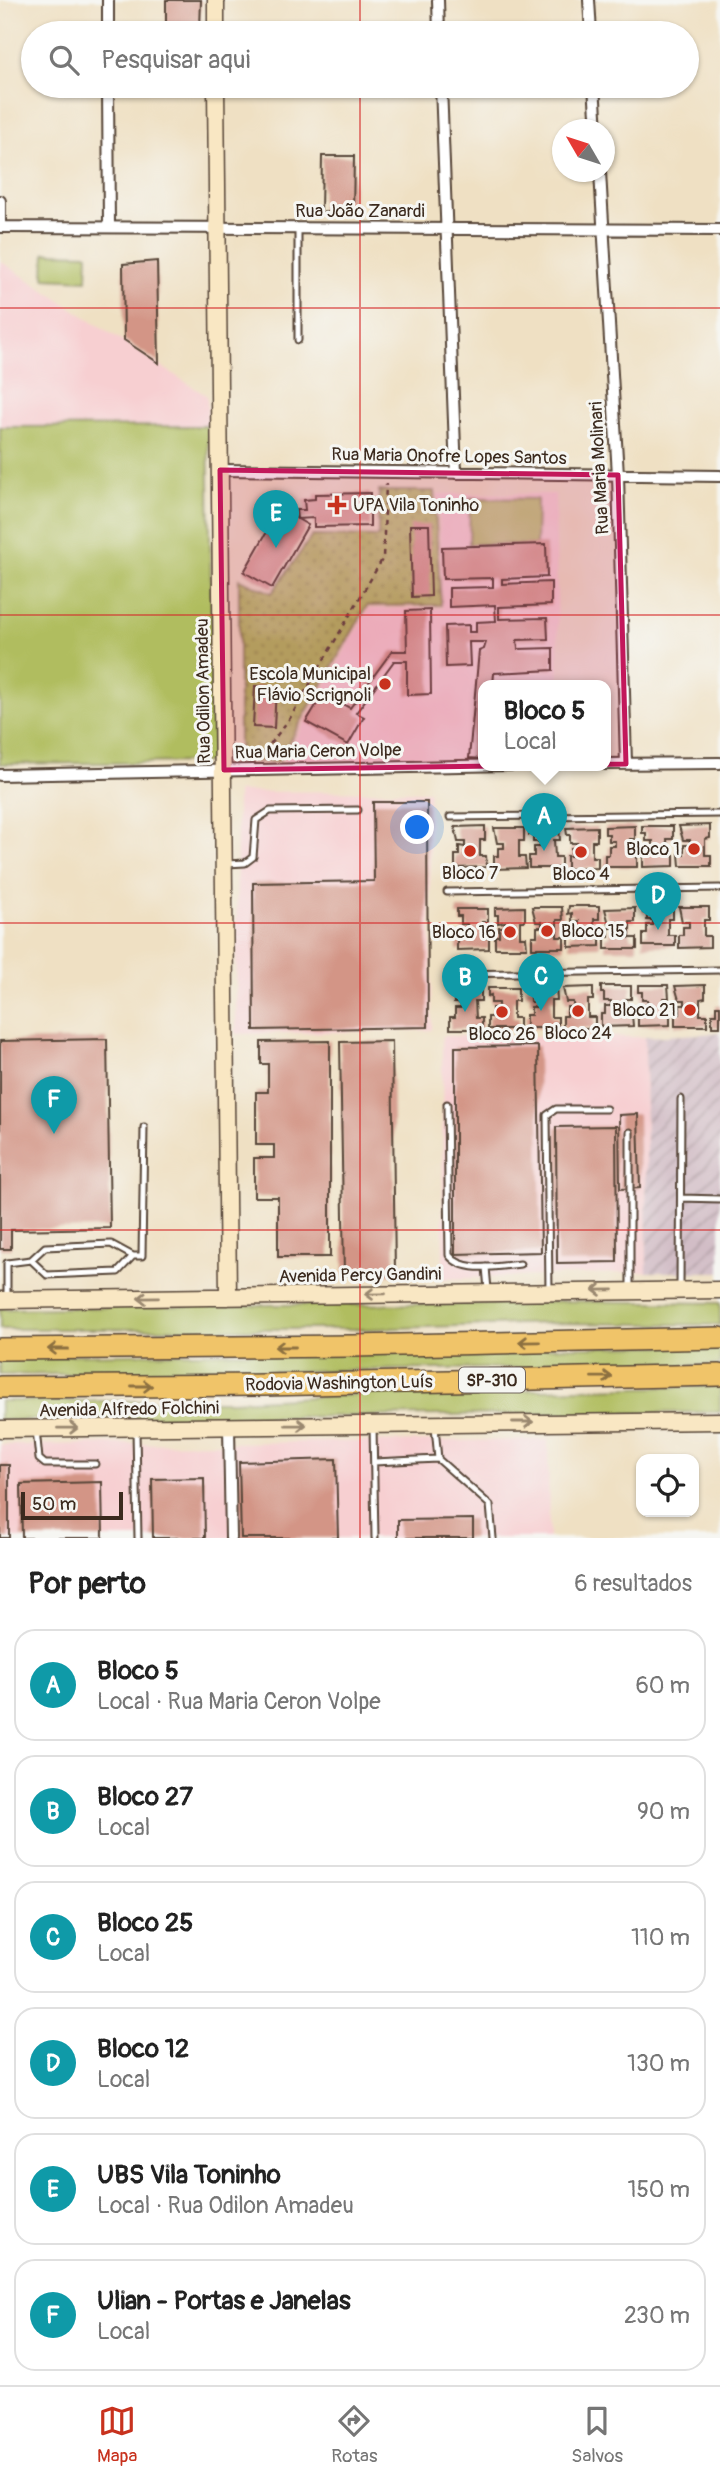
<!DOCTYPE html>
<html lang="pt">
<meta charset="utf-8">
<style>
:root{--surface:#fff;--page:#f6f6f6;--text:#222;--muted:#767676;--line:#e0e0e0;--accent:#c8321e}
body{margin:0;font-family:Pangolin,sans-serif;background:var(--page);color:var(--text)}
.controls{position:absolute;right:21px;bottom:21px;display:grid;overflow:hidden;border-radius:14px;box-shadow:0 2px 5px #0004}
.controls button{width:63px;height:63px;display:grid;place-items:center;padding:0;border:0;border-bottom:2px solid var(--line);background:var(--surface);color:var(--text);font:35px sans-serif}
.compass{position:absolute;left:552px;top:119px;width:63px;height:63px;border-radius:50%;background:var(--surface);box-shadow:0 2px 5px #0004;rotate:309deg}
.scale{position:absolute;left:21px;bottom:18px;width:102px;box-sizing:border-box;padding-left:7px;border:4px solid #3b2a1e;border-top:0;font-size:19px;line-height:24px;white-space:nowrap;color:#3b2a1e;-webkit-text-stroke:5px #f6f6f2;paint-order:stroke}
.you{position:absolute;left:418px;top:828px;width:24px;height:24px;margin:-18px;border:5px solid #fff;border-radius:50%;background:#1a73e8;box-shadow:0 0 0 10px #1a73e833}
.badge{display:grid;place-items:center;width:46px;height:46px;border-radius:50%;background:var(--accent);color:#fff;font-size:23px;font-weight:700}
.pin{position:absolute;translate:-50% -58px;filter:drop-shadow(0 2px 4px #0008)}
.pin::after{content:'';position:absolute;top:37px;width:24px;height:21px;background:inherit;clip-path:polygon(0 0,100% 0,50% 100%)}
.popup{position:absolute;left:478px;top:680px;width:133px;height:91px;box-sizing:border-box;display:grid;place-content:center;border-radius:14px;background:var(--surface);filter:drop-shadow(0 2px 5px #0005);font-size:23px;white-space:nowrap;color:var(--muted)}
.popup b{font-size:26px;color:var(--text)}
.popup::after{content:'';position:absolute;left:50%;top:100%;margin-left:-14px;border:14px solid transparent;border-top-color:var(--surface)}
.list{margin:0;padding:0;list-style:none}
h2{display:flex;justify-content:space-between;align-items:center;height:91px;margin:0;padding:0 28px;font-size:30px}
h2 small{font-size:23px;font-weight:400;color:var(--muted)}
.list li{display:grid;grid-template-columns:46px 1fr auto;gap:21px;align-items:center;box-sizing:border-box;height:112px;margin:0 14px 14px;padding:0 14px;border:2px solid var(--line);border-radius:21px}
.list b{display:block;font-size:26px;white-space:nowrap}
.list p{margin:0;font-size:23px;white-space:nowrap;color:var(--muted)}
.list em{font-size:23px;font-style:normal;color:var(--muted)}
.icon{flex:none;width:38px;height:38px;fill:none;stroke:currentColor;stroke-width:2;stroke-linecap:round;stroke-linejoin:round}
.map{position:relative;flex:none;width:720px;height:1538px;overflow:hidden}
.search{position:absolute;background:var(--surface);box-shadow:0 2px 5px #0004;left:21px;right:21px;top:21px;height:77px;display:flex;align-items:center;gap:18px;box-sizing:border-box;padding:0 24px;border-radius:38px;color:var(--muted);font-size:26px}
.sheet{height:847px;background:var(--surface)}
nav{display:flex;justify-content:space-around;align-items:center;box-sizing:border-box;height:98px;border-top:2px solid var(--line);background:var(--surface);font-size:19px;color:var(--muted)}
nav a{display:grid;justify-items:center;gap:4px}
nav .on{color:var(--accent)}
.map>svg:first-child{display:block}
</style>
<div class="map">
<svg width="720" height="1538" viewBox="0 0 720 1538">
<defs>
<pattern id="industrial-furrows" width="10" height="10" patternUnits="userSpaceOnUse" patternTransform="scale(1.75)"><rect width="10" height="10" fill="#d2bdc6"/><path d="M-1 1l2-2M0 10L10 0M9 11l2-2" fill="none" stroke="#ac9aa0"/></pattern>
<pattern id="park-dots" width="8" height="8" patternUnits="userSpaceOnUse" patternTransform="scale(1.75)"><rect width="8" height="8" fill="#b0bd5f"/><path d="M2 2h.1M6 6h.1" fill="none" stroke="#909a4e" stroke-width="1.8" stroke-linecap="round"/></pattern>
</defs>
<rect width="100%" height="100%" fill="#f6f6f2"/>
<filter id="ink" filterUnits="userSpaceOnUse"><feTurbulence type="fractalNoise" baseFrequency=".0143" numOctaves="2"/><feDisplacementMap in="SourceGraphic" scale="14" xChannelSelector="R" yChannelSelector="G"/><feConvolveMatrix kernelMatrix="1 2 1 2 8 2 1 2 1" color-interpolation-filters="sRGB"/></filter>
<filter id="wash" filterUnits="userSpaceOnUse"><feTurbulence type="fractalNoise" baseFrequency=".00686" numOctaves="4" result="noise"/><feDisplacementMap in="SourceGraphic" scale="28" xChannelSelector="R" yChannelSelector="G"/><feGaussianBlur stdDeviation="1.57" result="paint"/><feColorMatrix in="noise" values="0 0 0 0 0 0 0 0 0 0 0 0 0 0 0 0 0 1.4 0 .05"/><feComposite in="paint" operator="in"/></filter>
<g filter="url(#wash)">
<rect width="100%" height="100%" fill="#efe0c3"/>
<!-- built -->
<path fill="#f7cfd1" d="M 0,261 L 207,396 L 208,426 L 0,427 Z
M 438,494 L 555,494 L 559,685 L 483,685 L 483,759 L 282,763 L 368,609 L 442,608 Z
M 429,791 L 432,1030 L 236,1034 L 237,792 Z
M 442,1036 L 645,1037 L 647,1272 L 443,1279 Z
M 548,1440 L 549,1538 L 0,1538 L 0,1445 Z"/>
<!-- industrial -->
<path fill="url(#industrial-furrows)" d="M 720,1033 L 720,1272 L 647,1272 L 645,1037 Z"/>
<!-- grass -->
<path fill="#b0bd5f" stroke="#76743e" stroke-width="2" d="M 45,253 L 88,254 L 87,280 L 44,278 Z
M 208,426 L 214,762 L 0,764 L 0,427 Z
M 470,498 L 537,499 L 536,545 L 469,544 Z
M 555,1301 L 720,1303 L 720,1325 L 551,1323 L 367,1329 L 0,1329 L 0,1309 L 267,1305 L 529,1304 Z
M 720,1345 L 720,1365 L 0,1375 L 0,1356 Z
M 720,1386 L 720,1412 L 0,1420 L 0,1401 L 233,1401 L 391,1393 Z"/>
<!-- park -->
<path fill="url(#park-dots)" stroke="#76743e" stroke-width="2" d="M 379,491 L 434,491 L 441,605 L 367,606 L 278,762 L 239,761 L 239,579 L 272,593 L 312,536 L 378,537 Z"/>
<g id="blocks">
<!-- building -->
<path fill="#d39586" d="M 166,0 L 201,0 L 200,28 L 166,28 Z
M 322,156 L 354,156 L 353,213 L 321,212 Z
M 157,261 L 159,363 L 124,340 L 123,264 Z
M 370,493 L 370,526 L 314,527 L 314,518 L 297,519 L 296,510 L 305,510 L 304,500 L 315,499 L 315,494 Z
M 280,509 L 308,525 L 272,588 L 244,572 Z
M 410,525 L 429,525 L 431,596 L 412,597 Z
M 546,544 L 547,577 L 502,579 L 502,584 L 551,582 L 551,605 L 499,607 L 499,619 L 547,618 L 548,639 L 517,640 L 518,649 L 553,648 L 553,670 L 494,673 L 493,685 L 483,685 L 483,759 L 469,758 L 479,651 L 484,649 L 486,642 L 469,642 L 470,666 L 446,667 L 445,626 L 469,625 L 469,632 L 476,632 L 476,622 L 496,621 L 495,605 L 449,607 L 449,588 L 493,587 L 493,578 L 443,579 L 442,547 Z
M 430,610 L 431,694 L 407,695 L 407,661 L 394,661 L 356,713 L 364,717 L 348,745 L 306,722 L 323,694 L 350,708 L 392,651 L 407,651 L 406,611 Z
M 255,686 L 276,687 L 274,728 L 253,727 Z
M 373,802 L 427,802 L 428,1027 L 254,1030 L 253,883 L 374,881 Z
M 710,825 L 710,838 L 705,839 L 705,855 L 711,855 L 711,866 L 680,866 L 679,854 L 684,854 L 684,845 L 690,845 L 690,840 L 683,840 L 679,826 Z
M 485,826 L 485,840 L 480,840 L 480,856 L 486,856 L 487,867 L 455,868 L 455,855 L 459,855 L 459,846 L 465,847 L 465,842 L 458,842 L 455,827 Z
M 635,826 L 635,839 L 630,839 L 630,856 L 637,856 L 637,867 L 605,867 L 605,855 L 609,855 L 609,846 L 615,846 L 615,841 L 609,841 L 609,834 L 605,834 L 605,827 Z
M 642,826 L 673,826 L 673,839 L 667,839 L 668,855 L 674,855 L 674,866 L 643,867 L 643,854 L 647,854 L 647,846 L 653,846 L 653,841 L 646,841 L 646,833 L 642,833 Z
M 559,827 L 560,840 L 554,840 L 555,857 L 561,857 L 561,868 L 529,868 L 529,856 L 534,856 L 534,847 L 540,847 L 540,842 L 533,842 L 533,835 L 529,835 L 529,828 Z
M 597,827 L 597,841 L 592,841 L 592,857 L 598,857 L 598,868 L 567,869 L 567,856 L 571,856 L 571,848 L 577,848 L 577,843 L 570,843 L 570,835 L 567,835 L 566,828 Z
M 494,828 L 524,828 L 524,841 L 519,841 L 519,857 L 525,857 L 526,868 L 494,869 L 494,856 L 498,856 L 498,848 L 504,848 L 504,843 L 497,843 Z
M 673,905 L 673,919 L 668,919 L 668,935 L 675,935 L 675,946 L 643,946 L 643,934 L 647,934 L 647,925 L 653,925 L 653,920 L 647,920 L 647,913 L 643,913 L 643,906 Z
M 569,906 L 599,906 L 599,919 L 594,919 L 594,936 L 600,936 L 600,946 L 569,947 L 569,935 L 573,934 L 573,926 L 579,926 L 579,921 L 572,921 L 572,913 L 568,914 Z
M 525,907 L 525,921 L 520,921 L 520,937 L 526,937 L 527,948 L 495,948 L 495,936 L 499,936 L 499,927 L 505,927 L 505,922 L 498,923 L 498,915 L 495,915 L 495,908 Z
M 532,907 L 562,907 L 563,920 L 557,920 L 557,937 L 564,937 L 564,948 L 532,948 L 532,936 L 537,936 L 537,927 L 542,927 L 542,922 L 536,922 Z
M 679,907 L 709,907 L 709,920 L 704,920 L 704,936 L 710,936 L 710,947 L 679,948 L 679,935 L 683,935 L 683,927 L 689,927 L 689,922 L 682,922 Z
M 635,908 L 635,922 L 630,922 L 630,938 L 637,938 L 637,949 L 605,949 L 605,937 L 609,937 L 609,928 L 615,928 L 615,923 L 609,924 L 605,909 Z
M 457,909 L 488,909 L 488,922 L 482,922 L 483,938 L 489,938 L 489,949 L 457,950 L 457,937 L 462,937 L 462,929 L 467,929 L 467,924 L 461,924 L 461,916 L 457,916 Z
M 638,985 L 668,985 L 669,998 L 663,998 L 663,1014 L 670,1014 L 670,1025 L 638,1026 L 638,1013 L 643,1013 L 643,1005 L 648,1005 L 648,1000 L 642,1000 L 642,992 L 638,992 Z
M 705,985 L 705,998 L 700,999 L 700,1015 L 707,1015 L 707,1026 L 675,1026 L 675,1014 L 680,1014 L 680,1005 L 685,1005 L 685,1000 L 679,1000 L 675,986 Z
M 601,986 L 631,986 L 631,999 L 626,999 L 626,1016 L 632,1015 L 633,1026 L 601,1027 L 601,1014 L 605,1014 L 605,1006 L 611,1006 L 611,1001 L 604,1001 L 604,993 L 601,993 Z
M 526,987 L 556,987 L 557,1000 L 551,1000 L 551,1017 L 558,1017 L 558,1028 L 526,1028 L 526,1015 L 531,1015 L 531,1007 L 536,1007 L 536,1002 L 530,1002 L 530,994 L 526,994 Z
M 593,987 L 593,1000 L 588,1000 L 588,1017 L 595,1017 L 595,1028 L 563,1028 L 563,1016 L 567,1016 L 567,1007 L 573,1007 L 573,1002 L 566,1002 L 563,988 Z
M 450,988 L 481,988 L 481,1001 L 475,1001 L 476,1018 L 482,1018 L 482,1029 L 450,1029 L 450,1017 L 455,1017 L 455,1008 L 461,1008 L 461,1003 L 454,1003 L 454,995 L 450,996 Z
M 488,988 L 518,988 L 518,1001 L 513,1001 L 513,1018 L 519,1018 L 519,1029 L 488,1029 L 488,1017 L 492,1017 L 492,1008 L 498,1008 L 498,1003 L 491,1003 L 491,995 L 488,996 Z
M 716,1006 L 720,1006 L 720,1027 L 712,1027 L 712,1014 L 716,1014 Z
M 107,1039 L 110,1228 L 11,1230 L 11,1249 L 0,1249 L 0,1041 Z
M 330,1041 L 330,1257 L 278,1257 L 278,1197 L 254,1197 L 254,1158 L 274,1158 L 274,1145 L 256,1145 L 256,1092 L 268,1092 L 268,1064 L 261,1064 L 261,1042 Z
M 392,1041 L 395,1274 L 344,1275 L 340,1042 Z
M 538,1046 L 541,1252 L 455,1254 L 455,1047 Z
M 638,1114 L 640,1188 L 620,1189 L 619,1115 Z
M 616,1126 L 617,1262 L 557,1263 L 556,1127 Z
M 336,1459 L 338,1538 L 241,1538 L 239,1462 Z
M 0,1465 L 9,1465 L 9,1538 L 0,1538 Z
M 204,1478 L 205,1538 L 153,1538 L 152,1479 Z
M 102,1482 L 103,1538 L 22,1538 L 21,1484 Z
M 473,1519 L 473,1538 L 398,1538 L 398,1520 Z"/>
</g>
</g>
<g filter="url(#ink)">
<use href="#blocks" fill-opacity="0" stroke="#564537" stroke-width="2"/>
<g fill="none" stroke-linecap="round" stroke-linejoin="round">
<defs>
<path id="lane" d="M 298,340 L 298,228
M 450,817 L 720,814
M 227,864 L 245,863 L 253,857 L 256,820 L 270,811 L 358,810
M 447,892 L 720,888
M 450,974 L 720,970
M 447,1104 L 449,1255 C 463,1274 500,1266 520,1264
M 630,1132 L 630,1290
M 681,1198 L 720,1199
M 31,1260 L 47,1275 L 118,1272 L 133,1256
M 486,1267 L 488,1290
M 680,1289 L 681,1099
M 549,1291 L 547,1115 L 556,1109 L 606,1109
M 7,1297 L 7,1263 L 31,1260 L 45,1247 L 111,1244 L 133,1256 L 142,1256 L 144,1127
M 373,1426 L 375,1538
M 435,1427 L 438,1459
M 36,1429 L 39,1459 L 45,1464 L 95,1464
M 136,1430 L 138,1538
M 374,1462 L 438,1459 L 490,1505 L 493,1538"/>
<path id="street" d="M 108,0 L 108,33
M 438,0 L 439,33
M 589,0 L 591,33
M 108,86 L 109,227
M 441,86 L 456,473
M 594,86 L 597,130
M 600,172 L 618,475 L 626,764
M 0,201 L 0,227
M 0,227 L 720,230
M 220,470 L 720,476
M 605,764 L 720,763
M 0,775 L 511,765
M 229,1427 L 231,1538"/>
<path id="secondary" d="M 216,0 L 216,33
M 216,86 L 228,1297
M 0,1300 L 720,1290
M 0,1429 L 720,1421"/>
<path id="highway" d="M 0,1349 L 353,1346 L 720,1338
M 0,1387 L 264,1385 L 720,1375"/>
</defs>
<!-- lane casing -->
<use href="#lane" stroke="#564537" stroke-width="9"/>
<!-- street casing -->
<use href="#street" stroke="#564537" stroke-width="14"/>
<!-- secondary casing -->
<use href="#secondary" stroke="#564537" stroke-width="19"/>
<!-- highway casing -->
<use href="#highway" stroke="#564537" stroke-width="24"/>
<!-- path -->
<path stroke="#564537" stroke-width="2.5" stroke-dasharray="5 5" stroke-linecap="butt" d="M 258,760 L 290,718 L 383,558 L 386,484"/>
<!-- lane -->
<use href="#lane" stroke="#fff" stroke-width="5"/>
<!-- street -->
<use href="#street" stroke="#fff" stroke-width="10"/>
<!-- secondary -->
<use href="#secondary" stroke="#f9e7c3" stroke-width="16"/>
<!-- highway -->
<use href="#highway" stroke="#f0c469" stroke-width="21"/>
</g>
<!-- one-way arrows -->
<defs><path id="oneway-shaft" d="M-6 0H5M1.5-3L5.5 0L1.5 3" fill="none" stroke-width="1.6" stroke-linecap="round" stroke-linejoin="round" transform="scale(1.75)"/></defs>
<g stroke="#9a8870">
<use href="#oneway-shaft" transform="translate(603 1290) rotate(179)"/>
<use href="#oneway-shaft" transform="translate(375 1294) rotate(179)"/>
<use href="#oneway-shaft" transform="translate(148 1298) rotate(179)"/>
<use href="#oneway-shaft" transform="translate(523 1422)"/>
<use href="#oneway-shaft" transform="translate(296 1425) rotate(-1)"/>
<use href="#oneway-shaft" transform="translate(68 1428) rotate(-1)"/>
</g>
<g stroke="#8c6f40">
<use href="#oneway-shaft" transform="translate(529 1342) rotate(179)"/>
<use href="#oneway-shaft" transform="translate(285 1347) rotate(180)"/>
<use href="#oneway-shaft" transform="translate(58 1349) rotate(180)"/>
<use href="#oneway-shaft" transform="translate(602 1377) rotate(-1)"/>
<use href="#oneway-shaft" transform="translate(142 1386)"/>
</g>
</g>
<!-- marked area -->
<path fill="#c2185b" fill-opacity="0.2" stroke="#c2185b" stroke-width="5" stroke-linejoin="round" d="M 220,470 L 618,475 L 626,764 L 224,770 Z"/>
<!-- grid -->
<path fill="none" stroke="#d62828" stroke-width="2" stroke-opacity="0.55" d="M 360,0 L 360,33M 360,86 L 360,1538M 0,308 L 720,308M 0,615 L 720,615M 0,923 L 720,923M 0,1230 L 720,1230"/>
<!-- markers -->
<g fill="#c8321e" stroke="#f6f6f2" stroke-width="2.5">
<path d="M333.5 494.5h7v7h7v7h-7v7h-7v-7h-7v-7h7z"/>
<circle cx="385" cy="684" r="7"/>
<circle cx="694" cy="849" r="7"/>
<circle cx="470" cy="851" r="7"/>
<circle cx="581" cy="852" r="7"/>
<circle cx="547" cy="931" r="7"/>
<circle cx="510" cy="932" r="7"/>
<circle cx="690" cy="1010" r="7"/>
<circle cx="578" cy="1011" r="7"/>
<circle cx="502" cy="1012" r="7"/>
</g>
<g text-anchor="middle" stroke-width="6" stroke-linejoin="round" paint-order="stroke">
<!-- shield labels -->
<rect fill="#f6f6f2" stroke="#73675e" stroke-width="2" x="459" y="1367.5" width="66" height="25" rx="5"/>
<g font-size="16" font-weight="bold" fill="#3b2a1e">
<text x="492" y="1386">SP-310</text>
</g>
<!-- street labels -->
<g font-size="18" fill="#3b2a1e" stroke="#f6f6f2">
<text x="360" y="217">Rua João Zanardi</text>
<text transform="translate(449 456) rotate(1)" y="6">Rua Maria Onofre Lopes Santos</text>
<text transform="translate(599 468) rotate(-93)" y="6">Rua Maria Molinari</text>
<text transform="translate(203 691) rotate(-91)" y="6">Rua Odilon Amadeu</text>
<text transform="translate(318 751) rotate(-1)" y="6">Rua Maria Ceron Volpe</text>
<text transform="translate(360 1275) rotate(-1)" y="6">Avenida Percy Gandini</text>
<text transform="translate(339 1383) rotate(-1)" y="6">Rodovia Washington Luís</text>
<text transform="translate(129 1409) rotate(-1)" y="6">Avenida Alfredo Folchini</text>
</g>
<!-- poi labels -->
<g font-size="18" fill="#3b2a1e" stroke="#f6f6f2" text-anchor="end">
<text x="353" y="511" text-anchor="start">UPA Vila Toninho</text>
<text x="371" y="680">Escola Municipal<tspan x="371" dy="21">Flávio Scrignoli</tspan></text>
<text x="680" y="855">Bloco 1</text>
<text x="470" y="879" text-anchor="middle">Bloco 7</text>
<text x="581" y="880" text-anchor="middle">Bloco 4</text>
<text x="561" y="937" text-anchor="start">Bloco 15</text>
<text x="496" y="938">Bloco 16</text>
<text x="676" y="1016">Bloco 21</text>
<text x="578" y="1039" text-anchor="middle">Bloco 24</text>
<text x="502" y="1040" text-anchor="middle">Bloco 26</text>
</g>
</g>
</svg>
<div class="controls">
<button><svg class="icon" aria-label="locate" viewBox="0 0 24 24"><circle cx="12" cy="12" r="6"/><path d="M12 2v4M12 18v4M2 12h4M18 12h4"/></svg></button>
</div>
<svg class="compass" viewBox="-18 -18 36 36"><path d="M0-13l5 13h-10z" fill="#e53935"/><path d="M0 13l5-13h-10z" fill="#767676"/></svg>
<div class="scale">50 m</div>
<div class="you"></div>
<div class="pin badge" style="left:544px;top:851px;background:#0f9aa8">A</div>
<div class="popup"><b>Bloco 5</b>Local</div>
<div class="pin badge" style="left:465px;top:1012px;background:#0f9aa8">B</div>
<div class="pin badge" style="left:541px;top:1011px;background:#0f9aa8">C</div>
<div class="pin badge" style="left:658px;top:930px;background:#0f9aa8">D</div>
<div class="pin badge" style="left:276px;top:548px;background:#0f9aa8">E</div>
<div class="pin badge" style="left:54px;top:1134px;background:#0f9aa8">F</div>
<div class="search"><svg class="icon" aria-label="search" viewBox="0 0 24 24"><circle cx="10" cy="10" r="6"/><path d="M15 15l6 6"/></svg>Pesquisar aqui</div>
</div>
<section class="sheet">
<h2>Por perto<small>6 resultados</small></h2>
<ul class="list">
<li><span class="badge" style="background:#0f9aa8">A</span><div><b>Bloco 5</b><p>Local · Rua Maria Ceron Volpe</p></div><em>60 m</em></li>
<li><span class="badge" style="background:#0f9aa8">B</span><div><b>Bloco 27</b><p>Local</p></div><em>90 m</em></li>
<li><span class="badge" style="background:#0f9aa8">C</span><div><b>Bloco 25</b><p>Local</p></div><em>110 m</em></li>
<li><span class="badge" style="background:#0f9aa8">D</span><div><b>Bloco 12</b><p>Local</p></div><em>130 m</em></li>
<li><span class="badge" style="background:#0f9aa8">E</span><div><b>UBS Vila Toninho</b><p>Local · Rua Odilon Amadeu</p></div><em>150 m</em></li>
<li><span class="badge" style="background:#0f9aa8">F</span><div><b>Ulian - Portas e Janelas</b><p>Local</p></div><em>230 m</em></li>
</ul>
</section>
<nav>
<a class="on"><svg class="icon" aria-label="map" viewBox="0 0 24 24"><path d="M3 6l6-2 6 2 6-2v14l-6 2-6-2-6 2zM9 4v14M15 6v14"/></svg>Mapa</a>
<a><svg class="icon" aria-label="directions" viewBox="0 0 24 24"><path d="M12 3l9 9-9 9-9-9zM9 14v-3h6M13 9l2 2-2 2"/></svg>Rotas</a>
<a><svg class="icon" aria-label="saved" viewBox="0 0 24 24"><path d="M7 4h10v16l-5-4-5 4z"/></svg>Salvos</a>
</nav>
